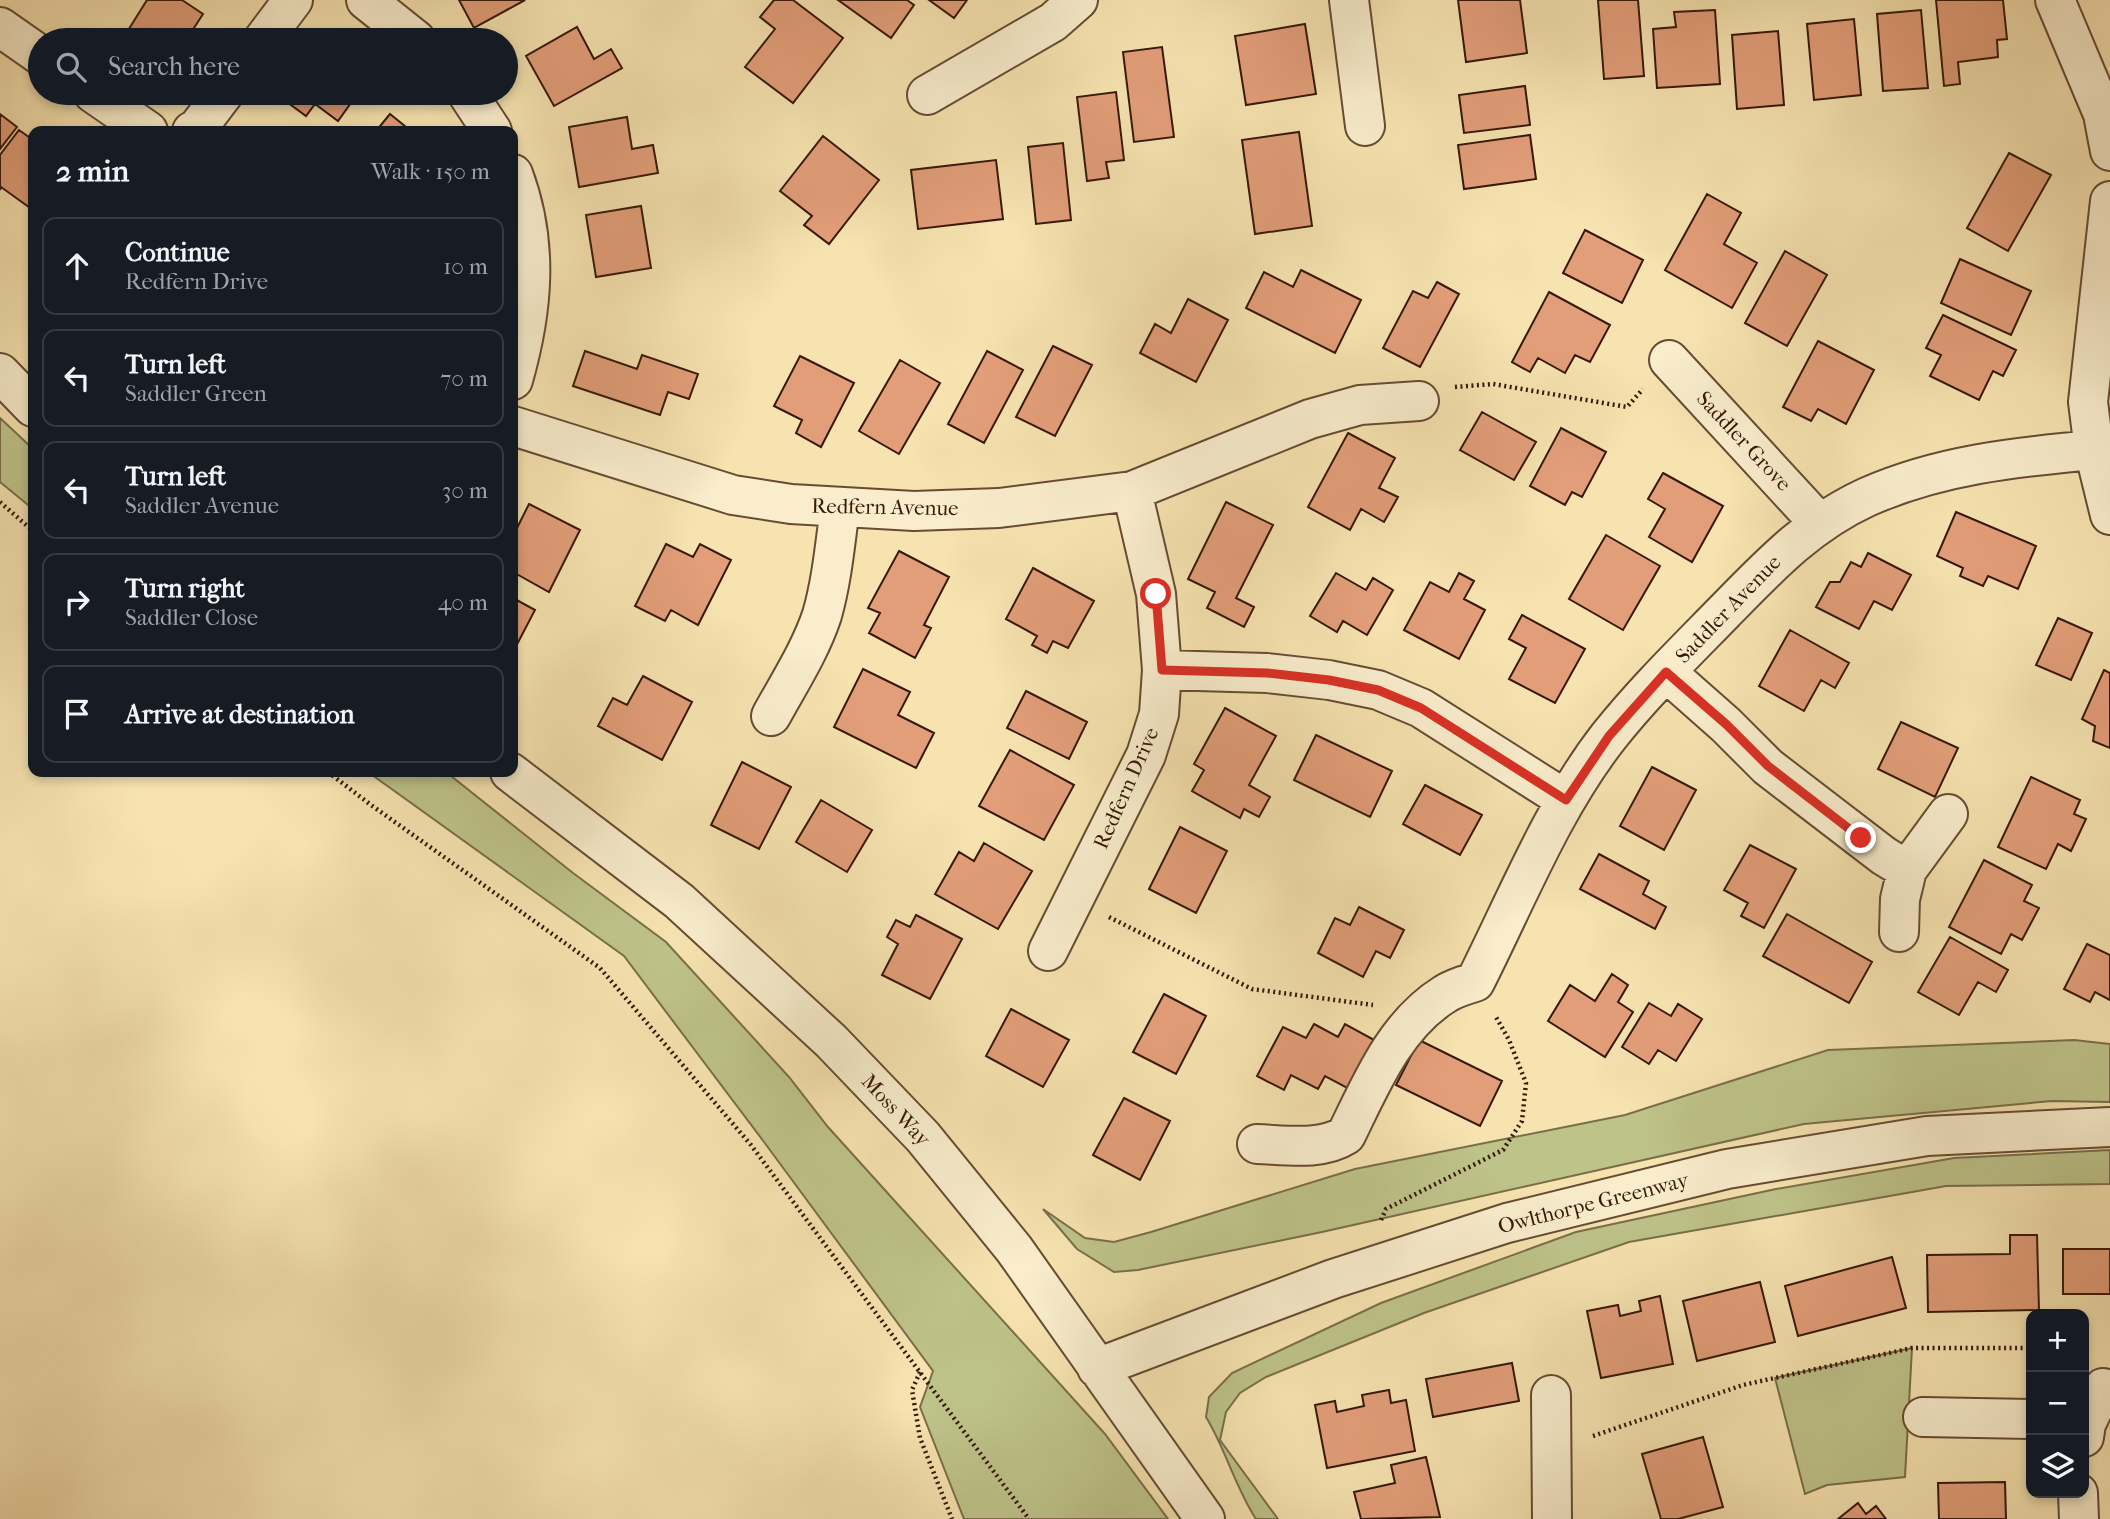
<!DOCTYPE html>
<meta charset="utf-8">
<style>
:root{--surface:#171b24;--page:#242831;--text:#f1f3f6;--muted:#9ea1a6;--line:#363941}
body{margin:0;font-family:"IM FELL French Canon",serif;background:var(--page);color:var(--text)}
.controls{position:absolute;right:21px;bottom:21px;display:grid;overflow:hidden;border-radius:14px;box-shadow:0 4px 10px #0003}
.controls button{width:63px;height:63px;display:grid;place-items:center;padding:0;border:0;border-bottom:2px solid var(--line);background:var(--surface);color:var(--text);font:35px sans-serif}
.stop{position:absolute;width:21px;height:21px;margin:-16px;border:5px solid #d93025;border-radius:50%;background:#fff}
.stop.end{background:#d93025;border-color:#fff;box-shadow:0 2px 7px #0008}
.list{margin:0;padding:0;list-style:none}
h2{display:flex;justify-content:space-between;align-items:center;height:91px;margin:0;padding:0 28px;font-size:30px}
h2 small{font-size:23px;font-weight:400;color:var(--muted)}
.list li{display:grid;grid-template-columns:46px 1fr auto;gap:21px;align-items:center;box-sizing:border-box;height:98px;margin:0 14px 14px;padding:0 14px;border:2px solid var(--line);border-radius:14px}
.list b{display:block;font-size:26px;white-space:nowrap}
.list p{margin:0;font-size:23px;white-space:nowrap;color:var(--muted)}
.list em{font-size:23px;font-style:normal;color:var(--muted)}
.icon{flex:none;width:38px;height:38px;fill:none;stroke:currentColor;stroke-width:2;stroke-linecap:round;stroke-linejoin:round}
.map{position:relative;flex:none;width:2110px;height:1519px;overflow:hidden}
.search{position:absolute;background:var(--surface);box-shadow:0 4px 10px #0003;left:28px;top:28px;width:490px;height:77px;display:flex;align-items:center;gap:18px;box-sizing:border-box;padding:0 24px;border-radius:38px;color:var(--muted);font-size:26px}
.panel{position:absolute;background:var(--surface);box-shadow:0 4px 10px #0003;left:28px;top:126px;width:490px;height:651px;border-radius:14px}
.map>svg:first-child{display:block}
</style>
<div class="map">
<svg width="2110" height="1519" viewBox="0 0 2110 1519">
<rect width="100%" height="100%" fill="#f6e3b0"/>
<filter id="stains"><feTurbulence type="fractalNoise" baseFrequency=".00286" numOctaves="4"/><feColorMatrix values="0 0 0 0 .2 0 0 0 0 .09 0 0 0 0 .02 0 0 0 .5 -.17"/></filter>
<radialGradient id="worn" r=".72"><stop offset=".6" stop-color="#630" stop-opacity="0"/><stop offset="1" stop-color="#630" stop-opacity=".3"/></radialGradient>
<!-- green -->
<path fill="#bec38a" stroke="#7a6e4a" stroke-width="2" d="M 0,418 L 33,449 L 33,509 L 0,482 Z
M 368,772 L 446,772 L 573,873 L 666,942 L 789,1077 L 828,1127 L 1105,1434 L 1168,1519 L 964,1519 L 920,1407 L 933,1371 L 764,1142 L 624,956 Z
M 2074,1040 L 2110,1044 L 2110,1102 L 2052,1101 L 1804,1124 L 1322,1232 L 1138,1270 L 1114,1272 L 1077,1249 L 1043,1209 L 1085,1238 L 1114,1242 L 1151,1232 L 1355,1169 L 1625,1115 L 1828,1050 Z
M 2110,1150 L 2110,1184 L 1946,1186 L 1629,1242 L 1424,1313 L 1266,1377 L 1240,1393 L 1226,1412 L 1220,1440 L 1278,1519 L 1256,1519 C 1235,1487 1226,1450 1206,1417 L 1209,1397 L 1232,1373 L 1381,1303 L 1576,1232 L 1776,1189 L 1954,1158 Z
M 1912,1348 L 1905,1477 L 1827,1485 L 1805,1494 L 1775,1378 Z"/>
<!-- building -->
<path fill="#e29e79" stroke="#371809" stroke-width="2" d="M 147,0 L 182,0 L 203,14 L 186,40 L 168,40 L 164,38 L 162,40 L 122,40 Z
M 459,0 L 525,0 L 474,28 Z
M 774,0 L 793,0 L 843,38 L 793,103 L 745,67 L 775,29 L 760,17 Z
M 838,0 L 907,0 L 914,5 L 891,38 Z
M 929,0 L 967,0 L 954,18 Z
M 1458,0 L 1520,0 L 1527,53 L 1466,62 Z
M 1598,0 L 1638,0 L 1644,76 L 1604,79 Z
M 1936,0 L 2003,0 L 2007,39 L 1997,40 L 1998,57 L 1958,62 L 1960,84 L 1944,86 Z
M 1715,10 L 1720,84 L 1657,88 L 1653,29 L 1676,27 L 1674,12 Z
M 1921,10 L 1928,88 L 1883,91 L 1877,14 Z
M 1854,19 L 1861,95 L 1814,100 L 1807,24 Z
M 1305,24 L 1316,94 L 1246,105 L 1235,36 Z
M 577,27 L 594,59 L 611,49 L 622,68 L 554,106 L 526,56 Z
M 1778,31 L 1784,105 L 1737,109 L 1732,35 Z
M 1162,47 L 1174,137 L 1134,142 L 1123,52 Z
M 1525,86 L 1530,125 L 1464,133 L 1459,95 Z
M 1116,92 L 1124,160 L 1106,162 L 1109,178 L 1087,181 L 1077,97 Z
M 294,93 L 358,93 L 338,121 L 315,104 L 306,116 L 287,102 Z
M 0,114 L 17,127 L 0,149 Z
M 390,114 L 411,131 L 376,131 Z
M 627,117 L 632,149 L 653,145 L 658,173 L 579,187 L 569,127 Z
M 19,130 L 33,140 L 33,210 L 1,187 L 0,190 L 0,155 Z
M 1299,132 L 1312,226 L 1255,234 L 1242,140 Z
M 1530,135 L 1536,179 L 1464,189 L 1458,145 Z
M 823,136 L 879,180 L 829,244 L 804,225 L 812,216 L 780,191 Z
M 1063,143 L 1071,220 L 1036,224 L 1028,147 Z
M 2009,153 L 2051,175 L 2008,251 L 1967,228 Z
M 996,160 L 1003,219 L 918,229 L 911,170 Z
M 1707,194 L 1741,213 L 1724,244 L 1757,263 L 1732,308 L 1665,270 Z
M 641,206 L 651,268 L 596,277 L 586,215 Z
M 1585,230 L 1643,260 L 1622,303 L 1563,273 Z
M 1785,251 L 1827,275 L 1787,346 L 1745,323 Z
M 1960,259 L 2031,291 L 2011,335 L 1941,303 Z
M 1301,270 L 1361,300 L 1335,353 L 1246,308 L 1264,272 L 1293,287 Z
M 1437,282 L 1459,294 L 1420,367 L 1383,348 L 1413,291 L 1428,298 Z
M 1549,292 L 1610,325 L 1590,362 L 1575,355 L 1565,373 L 1538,358 L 1530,372 L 1512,362 Z
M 1188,299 L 1228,320 L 1196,382 L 1140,353 L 1155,324 L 1171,333 Z
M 1943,315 L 2016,350 L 2003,376 L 1993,371 L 1979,400 L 1930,376 L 1941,355 L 1926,348 Z
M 1818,341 L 1874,370 L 1846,424 L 1818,409 L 1811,421 L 1783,407 Z
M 1053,346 L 1092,365 L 1055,436 L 1016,417 Z
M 585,351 L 637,369 L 642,355 L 698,374 L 689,399 L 668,392 L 660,415 L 573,386 Z
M 987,351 L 1023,370 L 984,443 L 948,424 Z
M 800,356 L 854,383 L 821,447 L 796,433 L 802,420 L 774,406 Z
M 900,360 L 940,383 L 899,454 L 859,431 Z
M 1482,412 L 1536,442 L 1514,480 L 1460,450 Z
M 1561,428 L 1606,452 L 1582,497 L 1572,492 L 1565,505 L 1530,486 Z
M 1348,433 L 1395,458 L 1379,488 L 1398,497 L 1384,522 L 1361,509 L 1350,530 L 1308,507 Z
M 1663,473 L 1723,506 L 1692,562 L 1649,537 L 1665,509 L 1648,499 Z
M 1226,502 L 1273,525 L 1236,598 L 1254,607 L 1244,627 L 1207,608 L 1215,592 L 1188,579 Z
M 529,504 L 580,530 L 549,592 L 513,572 L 513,536 Z
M 1956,512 L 2036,546 L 2018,589 L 1988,576 L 1983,586 L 1960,576 L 1963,568 L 1937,556 Z
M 1606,535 L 1660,566 L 1623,630 L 1569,599 Z
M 666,544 L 693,557 L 700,544 L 731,560 L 698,625 L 671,610 L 665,621 L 635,606 Z
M 899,551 L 949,577 L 924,625 L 931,628 L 915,658 L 869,633 L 880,613 L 868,608 Z
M 1868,553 L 1911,575 L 1892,610 L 1874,601 L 1859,629 L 1816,607 L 1830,582 L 1840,582 L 1851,562 L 1861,567 Z
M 1033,568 L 1094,601 L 1068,648 L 1053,641 L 1047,653 L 1032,645 L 1037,636 L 1006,619 Z
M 1336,573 L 1366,590 L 1373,578 L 1393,590 L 1367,635 L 1343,621 L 1337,632 L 1310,616 Z
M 1459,573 L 1474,581 L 1464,599 L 1485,610 L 1459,659 L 1404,630 L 1430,582 L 1449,592 Z
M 513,598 L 535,610 L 513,652 Z
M 1522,615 L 1585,649 L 1555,703 L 1509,679 L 1526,648 L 1509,639 Z
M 2058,618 L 2092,633 L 2071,680 L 2036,665 Z
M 1790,630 L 1849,663 L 1835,688 L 1821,680 L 1804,711 L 1759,686 Z
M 863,669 L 910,692 L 898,715 L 934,733 L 916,768 L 834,727 Z
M 2104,670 L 2110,673 L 2110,748 L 2093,741 L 2095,726 L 2082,719 Z
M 643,676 L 692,702 L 662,760 L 598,726 L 613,698 L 627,705 Z
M 1026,691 L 1087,722 L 1069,759 L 1007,728 Z
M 1225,708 L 1276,736 L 1249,785 L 1270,797 L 1259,817 L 1244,809 L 1240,818 L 1192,791 L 1204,770 L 1194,764 Z
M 1901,722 L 1958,748 L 1935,797 L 1878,769 Z
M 1316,735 L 1392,771 L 1370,817 L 1294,780 Z
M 1010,750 L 1074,785 L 1044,840 L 979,806 Z
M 742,762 L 791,787 L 759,849 L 711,825 Z
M 1652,767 L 1696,790 L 1664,850 L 1620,826 Z
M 2031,777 L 2080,800 L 2074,814 L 2086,819 L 2071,851 L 2058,844 L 2046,869 L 1998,847 Z
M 1425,785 L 1482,815 L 1460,855 L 1403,824 Z
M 821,800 L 872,830 L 847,872 L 796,842 Z
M 1180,827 L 1227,851 L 1196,913 L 1149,889 Z
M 984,843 L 1032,871 L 998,929 L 935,894 L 959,852 L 974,861 Z
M 1750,845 L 1796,869 L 1764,928 L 1741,916 L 1748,903 L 1724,890 Z
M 1599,854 L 1649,881 L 1643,894 L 1666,907 L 1655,929 L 1580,889 Z
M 1984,860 L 2032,885 L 2024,901 L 2039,908 L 2022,940 L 2011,934 L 2001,954 L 1949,927 Z
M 1359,907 L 1404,930 L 1390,958 L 1376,951 L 1363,977 L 1318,953 L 1335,918 L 1350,925 Z
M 1787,914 L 1872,962 L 1849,1003 L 1763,956 Z
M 916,915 L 962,939 L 930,999 L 882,975 L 898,944 L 887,937 L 896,920 L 910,927 Z
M 1950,937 L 2008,970 L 1996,992 L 1978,982 L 1959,1015 L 1918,992 Z
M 2087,944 L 2110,955 L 2110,1000 L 2095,992 L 2090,1002 L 2064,989 Z
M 1612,974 L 1628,985 L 1618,1002 L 1633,1012 L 1605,1057 L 1548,1021 L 1570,985 L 1595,1001 Z
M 1164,994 L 1206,1016 L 1176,1074 L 1133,1052 Z
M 1649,1003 L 1671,1016 L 1678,1004 L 1702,1019 L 1676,1061 L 1658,1050 L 1649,1064 L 1622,1047 Z
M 1011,1009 L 1069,1040 L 1043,1087 L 986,1056 Z
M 1314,1024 L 1338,1037 L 1345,1024 L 1376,1041 L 1351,1090 L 1325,1076 L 1318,1089 L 1291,1075 L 1284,1090 L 1257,1076 L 1283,1027 L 1306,1038 Z
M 1419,1040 L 1502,1081 L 1480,1126 L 1396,1085 Z
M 1124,1098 L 1170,1121 L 1140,1180 L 1093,1155 Z
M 2010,1235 L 2037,1235 L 2039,1310 L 1928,1312 L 1927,1255 L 2010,1254 Z
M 2063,1249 L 2110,1249 L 2110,1294 L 2063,1294 Z
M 1892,1257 L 1906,1308 L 1798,1336 L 1785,1286 Z
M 1760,1282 L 1775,1342 L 1697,1361 L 1683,1301 Z
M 1660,1296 L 1673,1364 L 1601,1378 L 1587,1311 L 1618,1305 L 1620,1316 L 1641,1311 L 1639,1301 Z
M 1512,1363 L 1519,1401 L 1433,1417 L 1426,1379 Z
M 1389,1390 L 1391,1403 L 1406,1400 L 1415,1451 L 1327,1468 L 1315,1405 L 1335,1401 L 1337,1412 L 1364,1406 L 1362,1395 Z
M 1703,1437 L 1723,1507 L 1678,1519 L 1661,1519 L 1642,1454 Z
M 1426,1457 L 1440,1517 L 1361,1519 L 1354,1492 L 1395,1483 L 1391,1465 Z
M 2005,1482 L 2006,1519 L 1939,1519 L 1938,1483 Z
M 1858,1503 L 1866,1514 L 1876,1506 L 1886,1519 L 1838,1519 Z"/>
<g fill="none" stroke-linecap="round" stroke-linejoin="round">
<defs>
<path id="minor" d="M 366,0 L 416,40
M 1349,0 L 1365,126
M 2055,0 L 2103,114 L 2110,151
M 0,27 L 40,55
M 263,40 L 293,0
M 93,93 L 148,131
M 467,93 L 492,131
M 927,95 L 1053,22 L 1078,0
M 192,131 L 196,130 L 224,93
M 513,174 C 539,243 533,310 513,380
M 2110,201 L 2088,402 L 2094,450 L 2110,515
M 1669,360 L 1819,523
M 0,373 L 33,407
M 513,426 L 733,495 L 791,504 L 914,511 L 999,508 L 1132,491 L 1310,419 L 1360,405 L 1419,401
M 1162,670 L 1267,673 L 1329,680 L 1378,690 L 1421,708 L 1566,800
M 1666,672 L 1726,725 L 1768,767 L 1884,856 L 1907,870
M 771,716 C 789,683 810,651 822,615 C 832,580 835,544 840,508
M 510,772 L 679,901 L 831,1041 L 923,1137 L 1014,1249 L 1205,1519
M 1899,932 L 1900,899 L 1907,870 L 1948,814
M 1048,951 L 1146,755 L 1159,714 L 1162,670 L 1156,594 L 1132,491
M 1257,1144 C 1286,1145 1321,1151 1346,1135 C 1371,1084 1395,1025 1445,994 C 1454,988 1465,985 1475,982 C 1517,899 1552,809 1609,736 C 1644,692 1685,652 1724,612 C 1769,566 1808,524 1867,497 C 1939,465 2016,457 2094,450
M 1097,1368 L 1333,1279 L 1507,1223 L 1727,1169 L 1927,1136 L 2110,1127
M 1551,1395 L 1552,1519
M 1923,1417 L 2031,1419
M 2084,1437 L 2086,1424 L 2103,1388
M 2078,1493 L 2079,1519"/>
</defs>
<!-- minor casing -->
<use href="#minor" stroke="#674b33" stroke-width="42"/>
<!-- path -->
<path stroke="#371809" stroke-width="4.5" stroke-dasharray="2 3.5" stroke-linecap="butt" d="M 1455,387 L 1493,384 L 1627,407 L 1643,389
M 0,502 L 33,531
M 328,772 L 371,805 L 600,968 L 751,1145 L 1029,1519
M 1109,917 L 1252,989 L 1373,1005
M 1381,1220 L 1386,1209 L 1503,1150 L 1522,1121 L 1526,1083 L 1509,1040 L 1496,1017
M 920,1372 L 912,1390 L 920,1438 L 952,1519
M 1593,1436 L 1743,1385 L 1912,1348 L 2031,1348"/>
<!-- minor -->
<use href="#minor" stroke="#f9edcc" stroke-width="38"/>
</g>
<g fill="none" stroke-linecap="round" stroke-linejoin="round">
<!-- route -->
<path stroke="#d93025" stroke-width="9" d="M 1156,594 L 1162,670 L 1267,673 L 1329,680 L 1378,690 L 1421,708 L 1566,800 L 1609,736 L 1666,672 L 1727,725 L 1768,766 L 1861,838"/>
</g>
<g text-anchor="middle" stroke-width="5" stroke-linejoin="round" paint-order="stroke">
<!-- street labels -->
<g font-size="21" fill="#371809" stroke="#f9edcc">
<text transform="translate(1744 441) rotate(47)" y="7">Saddler Grove</text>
<text transform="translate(885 507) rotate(1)" y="7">Redfern Avenue</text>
<text transform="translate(1728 609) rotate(-46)" y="7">Saddler Avenue</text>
<text transform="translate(1126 788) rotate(-66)" y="7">Redfern Drive</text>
<text transform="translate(896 1110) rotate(47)" y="7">Moss Way</text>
<text transform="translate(1593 1203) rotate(-14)" y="7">Owlthorpe Greenway</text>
</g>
</g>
<rect width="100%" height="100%" filter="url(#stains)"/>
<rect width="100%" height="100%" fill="url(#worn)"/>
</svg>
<div class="controls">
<button>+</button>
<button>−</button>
<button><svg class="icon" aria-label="layers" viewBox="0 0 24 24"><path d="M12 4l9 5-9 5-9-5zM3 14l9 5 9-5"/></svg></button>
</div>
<div class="stop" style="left:1156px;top:594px"></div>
<div class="stop end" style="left:1861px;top:838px"></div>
<div class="search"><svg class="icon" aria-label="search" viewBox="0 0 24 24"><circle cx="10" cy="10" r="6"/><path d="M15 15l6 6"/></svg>Search here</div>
<section class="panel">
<h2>2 min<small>Walk · 150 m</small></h2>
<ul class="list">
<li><svg class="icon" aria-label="ahead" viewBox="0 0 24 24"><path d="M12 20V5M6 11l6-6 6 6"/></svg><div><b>Continue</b><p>Redfern Drive</p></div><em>10 m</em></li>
<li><svg class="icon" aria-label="left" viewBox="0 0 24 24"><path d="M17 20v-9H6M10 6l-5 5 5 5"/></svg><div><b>Turn left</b><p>Saddler Green</p></div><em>70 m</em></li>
<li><svg class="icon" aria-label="left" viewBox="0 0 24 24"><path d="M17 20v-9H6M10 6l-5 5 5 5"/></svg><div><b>Turn left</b><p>Saddler Avenue</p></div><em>30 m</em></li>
<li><svg class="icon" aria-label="right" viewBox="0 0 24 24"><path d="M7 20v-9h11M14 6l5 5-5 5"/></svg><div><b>Turn right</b><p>Saddler Close</p></div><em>40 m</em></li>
<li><svg class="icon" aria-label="arrive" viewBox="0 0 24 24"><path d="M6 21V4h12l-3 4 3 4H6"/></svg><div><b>Arrive at destination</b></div></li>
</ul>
</section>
</div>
